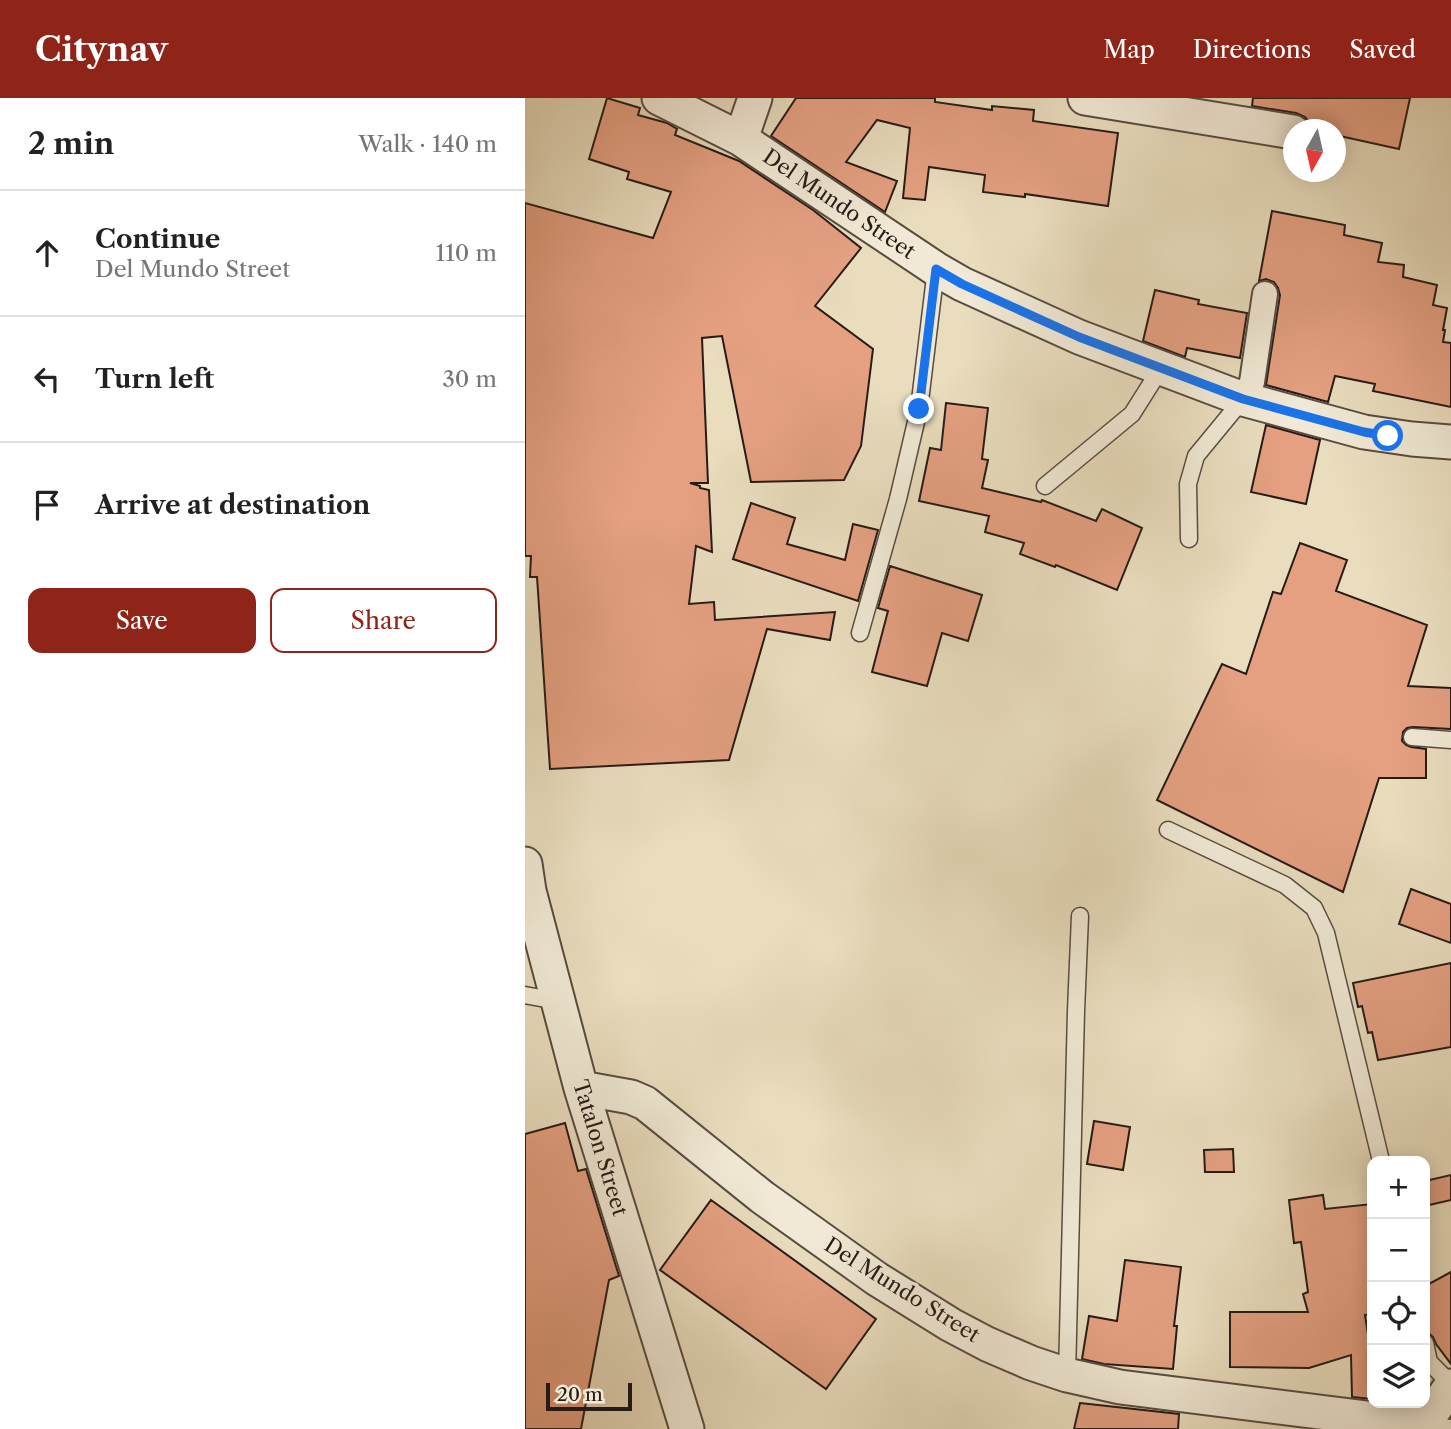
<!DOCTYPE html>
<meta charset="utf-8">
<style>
:root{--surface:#fff;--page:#f6f6f6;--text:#222;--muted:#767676;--line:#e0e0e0;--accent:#8f2418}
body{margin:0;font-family:"Libre Caslon Text",serif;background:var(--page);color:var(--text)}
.controls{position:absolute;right:21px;bottom:21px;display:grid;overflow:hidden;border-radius:14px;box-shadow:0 4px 18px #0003}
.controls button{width:63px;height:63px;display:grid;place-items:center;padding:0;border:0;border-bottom:2px solid var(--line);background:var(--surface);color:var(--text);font:35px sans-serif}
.compass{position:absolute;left:758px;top:21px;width:63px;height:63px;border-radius:50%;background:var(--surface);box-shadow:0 4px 18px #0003;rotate:188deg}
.scale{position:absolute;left:21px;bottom:18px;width:86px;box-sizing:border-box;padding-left:7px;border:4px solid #271b17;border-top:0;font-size:19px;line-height:24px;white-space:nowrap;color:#271b17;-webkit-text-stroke:5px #f1e9d5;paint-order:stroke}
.stop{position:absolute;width:21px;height:21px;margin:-16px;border:5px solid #1a73e8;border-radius:50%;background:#fff}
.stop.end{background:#1a73e8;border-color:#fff;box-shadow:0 2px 7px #0008}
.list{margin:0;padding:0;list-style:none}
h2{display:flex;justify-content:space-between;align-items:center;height:91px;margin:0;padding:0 28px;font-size:30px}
h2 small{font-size:23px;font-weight:400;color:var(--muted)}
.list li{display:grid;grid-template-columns:46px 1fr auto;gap:21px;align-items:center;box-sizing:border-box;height:126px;padding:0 28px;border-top:2px solid var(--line)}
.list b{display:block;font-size:26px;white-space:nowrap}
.list p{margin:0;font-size:23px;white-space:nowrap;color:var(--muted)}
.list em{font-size:23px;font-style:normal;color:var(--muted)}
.actions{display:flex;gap:14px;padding:21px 28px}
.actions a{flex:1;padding:16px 0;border:2px solid var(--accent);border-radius:14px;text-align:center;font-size:24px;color:var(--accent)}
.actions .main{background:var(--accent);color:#fff}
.icon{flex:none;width:38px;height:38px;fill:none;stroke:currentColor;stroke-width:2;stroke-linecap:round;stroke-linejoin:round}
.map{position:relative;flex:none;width:926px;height:1331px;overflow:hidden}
header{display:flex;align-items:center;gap:42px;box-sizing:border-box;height:98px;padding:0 35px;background:var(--accent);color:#fff}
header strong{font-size:33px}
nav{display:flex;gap:38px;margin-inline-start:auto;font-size:24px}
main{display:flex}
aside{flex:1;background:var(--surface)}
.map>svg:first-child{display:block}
</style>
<header>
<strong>Citynav</strong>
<nav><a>Map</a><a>Directions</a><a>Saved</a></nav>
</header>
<main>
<aside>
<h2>2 min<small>Walk · 140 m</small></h2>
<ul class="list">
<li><svg class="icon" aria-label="ahead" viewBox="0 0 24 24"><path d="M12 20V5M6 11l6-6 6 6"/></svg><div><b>Continue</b><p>Del Mundo Street</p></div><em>110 m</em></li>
<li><svg class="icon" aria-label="left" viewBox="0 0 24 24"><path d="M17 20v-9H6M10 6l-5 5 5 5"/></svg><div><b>Turn left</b></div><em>30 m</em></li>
<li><svg class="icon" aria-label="arrive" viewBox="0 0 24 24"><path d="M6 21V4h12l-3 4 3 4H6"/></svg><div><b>Arrive at destination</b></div></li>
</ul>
<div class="actions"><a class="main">Save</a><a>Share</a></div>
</aside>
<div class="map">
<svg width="926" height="1331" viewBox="0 0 926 1331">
<rect width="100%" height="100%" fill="#e9ddbe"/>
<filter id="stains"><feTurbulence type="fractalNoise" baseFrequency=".00286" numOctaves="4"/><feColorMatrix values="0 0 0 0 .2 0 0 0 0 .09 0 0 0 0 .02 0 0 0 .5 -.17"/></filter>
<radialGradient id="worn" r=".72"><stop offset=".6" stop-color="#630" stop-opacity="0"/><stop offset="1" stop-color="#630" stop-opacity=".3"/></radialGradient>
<!-- building -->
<path fill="#e4a081" stroke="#271b17" stroke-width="2" d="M 82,0 L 115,10 L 113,17 L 142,25 L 152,31 L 150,37 L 214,63 L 288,112 L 336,150 L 290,208 L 348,251 L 336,348 L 319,382 L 226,384 L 197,238 L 177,240 L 183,385 L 165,385 L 175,388 L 175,390 L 184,392 L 187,454 L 171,448 L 164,506 L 189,504 L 190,522 L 310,514 L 305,542 L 242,531 L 204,662 L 25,671 L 12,479 L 5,479 L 6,458 L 0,458 L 0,105 L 128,140 L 146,94 L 102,81 L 104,74 L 64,61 Z
M 271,0 L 410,0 L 410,4 L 467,12 L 467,8 L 509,12 L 508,23 L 593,35 L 583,108 L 500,96 L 500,99 L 458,94 L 460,77 L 404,69 L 400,102 L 378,100 L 385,30 L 352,22 L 321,64 L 372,83 L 360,114 L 246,38 Z
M 728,0 L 885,0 L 874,51 L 810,37 L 810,32 L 787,32 L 786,27 L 780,19 L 771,15 L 727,8 Z
M 747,113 L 820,127 L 819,137 L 857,145 L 853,164 L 879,167 L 878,179 L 912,187 L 908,207 L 922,210 L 918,232 L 920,232 L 918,244 L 926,245 L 926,309 L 848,293 L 850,286 L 810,278 L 803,304 L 741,287 L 755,197 L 753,190 L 749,184 L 741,181 L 734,183 Z
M 630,192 L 674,202 L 673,206 L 722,215 L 715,260 L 662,250 L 660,259 L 618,243 Z
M 421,305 L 463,310 L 457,361 L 463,362 L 457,390 L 516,404 L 517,402 L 571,423 L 577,411 L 617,430 L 592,492 L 531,467 L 530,469 L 495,456 L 499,445 L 460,434 L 464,418 L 394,403 L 405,350 L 416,352 Z
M 741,327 L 795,342 L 781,406 L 726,394 Z
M 226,405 L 270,420 L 262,446 L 320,462 L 328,426 L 353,432 L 333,503 L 208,461 Z
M 775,445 L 822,462 L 811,493 L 902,527 L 883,588 L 926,590 L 926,631 L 888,629 L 882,630 L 878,634 L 877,643 L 881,647 L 886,649 L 901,651 L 901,680 L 854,680 L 818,794 L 632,702 L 697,566 L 721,576 L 748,494 L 756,496 Z
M 365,468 L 457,497 L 443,543 L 417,535 L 402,588 L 347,574 L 363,513 L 353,510 Z
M 886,791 L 926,806 L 926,845 L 874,826 Z
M 926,865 L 926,949 L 853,962 L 847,934 L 843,935 L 837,908 L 833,909 L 828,885 Z
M 569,1023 L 605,1029 L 598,1072 L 562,1066 Z
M 40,1025 L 53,1073 L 61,1071 L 94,1178 L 84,1182 L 56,1331 L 0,1331 L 0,1036 Z
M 708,1051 L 709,1074 L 680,1074 L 679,1052 Z
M 926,1077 L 926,1102 L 900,1108 L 900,1083 Z
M 798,1097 L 800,1111 L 847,1106 L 847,1216 L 840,1217 L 847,1261 L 847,1301 L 827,1299 L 826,1257 L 784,1270 L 705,1269 L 705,1214 L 783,1214 L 778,1196 L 783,1194 L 776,1144 L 769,1145 L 764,1102 Z
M 186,1102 L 351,1221 L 301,1291 L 135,1172 Z
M 600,1162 L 656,1169 L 649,1228 L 652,1228 L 648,1271 L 579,1266 L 557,1261 L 564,1218 L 592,1223 Z
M 926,1174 L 926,1266 L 911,1246 L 908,1239 L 900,1232 L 900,1188 Z
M 555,1305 L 654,1316 L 653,1331 L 549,1331 Z"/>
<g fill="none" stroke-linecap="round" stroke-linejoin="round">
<defs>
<path id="service" d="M 520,388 L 607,316 L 636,270
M 664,441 L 663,386 L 671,358 L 718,301
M 335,535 L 373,401 L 394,311 L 411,171
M 887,639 L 926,642
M 643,732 L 760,787 L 789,810 L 801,835 L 856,1063
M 0,897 L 32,903
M 900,1245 L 904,1264 L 926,1286
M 542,1277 L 551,913 L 555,818
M 898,1327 L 926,1330"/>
<path id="pedestrian" d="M 718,301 L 727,284 L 740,196"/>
<path id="minor" d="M 134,0 L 216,41 L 411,171 L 437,186 L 554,239 L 718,301 L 839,334 L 887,341 L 926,344
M 560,0 L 768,34
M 216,41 L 230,0
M 0,766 L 4,793 L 56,990 L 162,1331
M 56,990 L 106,999 L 120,1005 L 237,1099 L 352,1181 L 426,1227 L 462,1246 L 506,1265 L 542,1277 L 595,1289 L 898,1327 L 926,1288"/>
</defs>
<!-- service casing -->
<use href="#service" stroke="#584c41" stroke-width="19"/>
<!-- pedestrian casing -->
<use href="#pedestrian" stroke="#584c41" stroke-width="28"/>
<!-- minor casing -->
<use href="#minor" stroke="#584c41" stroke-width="37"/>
<!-- service -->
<use href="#service" stroke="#f1e9d5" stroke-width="16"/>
<!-- pedestrian -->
<use href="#pedestrian" stroke="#f1e9d5" stroke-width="24"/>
<!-- minor -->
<use href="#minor" stroke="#f1e9d5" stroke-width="33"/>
</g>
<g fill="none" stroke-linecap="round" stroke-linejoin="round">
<!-- route -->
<path stroke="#1a73e8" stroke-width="9" d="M 394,311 L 411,171 L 437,186 L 554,239 L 718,301 L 839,334 L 863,338"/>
</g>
<g text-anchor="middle" stroke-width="7" stroke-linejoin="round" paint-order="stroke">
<!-- street labels -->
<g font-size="21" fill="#271b17" stroke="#f1e9d5">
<text transform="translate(314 106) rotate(34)" y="7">Del Mundo Street</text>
<text transform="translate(75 1050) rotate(73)" y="7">Tatalon Street</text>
<text transform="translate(377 1192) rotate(32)" y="7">Del Mundo Street</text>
</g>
</g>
<rect width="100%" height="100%" filter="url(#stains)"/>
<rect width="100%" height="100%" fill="url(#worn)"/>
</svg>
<div class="controls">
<button>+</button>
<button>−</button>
<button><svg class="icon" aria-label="locate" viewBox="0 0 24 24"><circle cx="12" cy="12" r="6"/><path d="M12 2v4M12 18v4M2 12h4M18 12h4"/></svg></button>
<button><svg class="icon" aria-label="layers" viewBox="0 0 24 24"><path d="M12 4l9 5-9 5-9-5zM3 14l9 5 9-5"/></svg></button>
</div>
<svg class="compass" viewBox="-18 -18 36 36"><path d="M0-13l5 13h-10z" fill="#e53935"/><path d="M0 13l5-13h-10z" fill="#767676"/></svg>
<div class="scale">20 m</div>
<div class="stop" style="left:863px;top:338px"></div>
<div class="stop end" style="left:394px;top:311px"></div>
</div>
</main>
